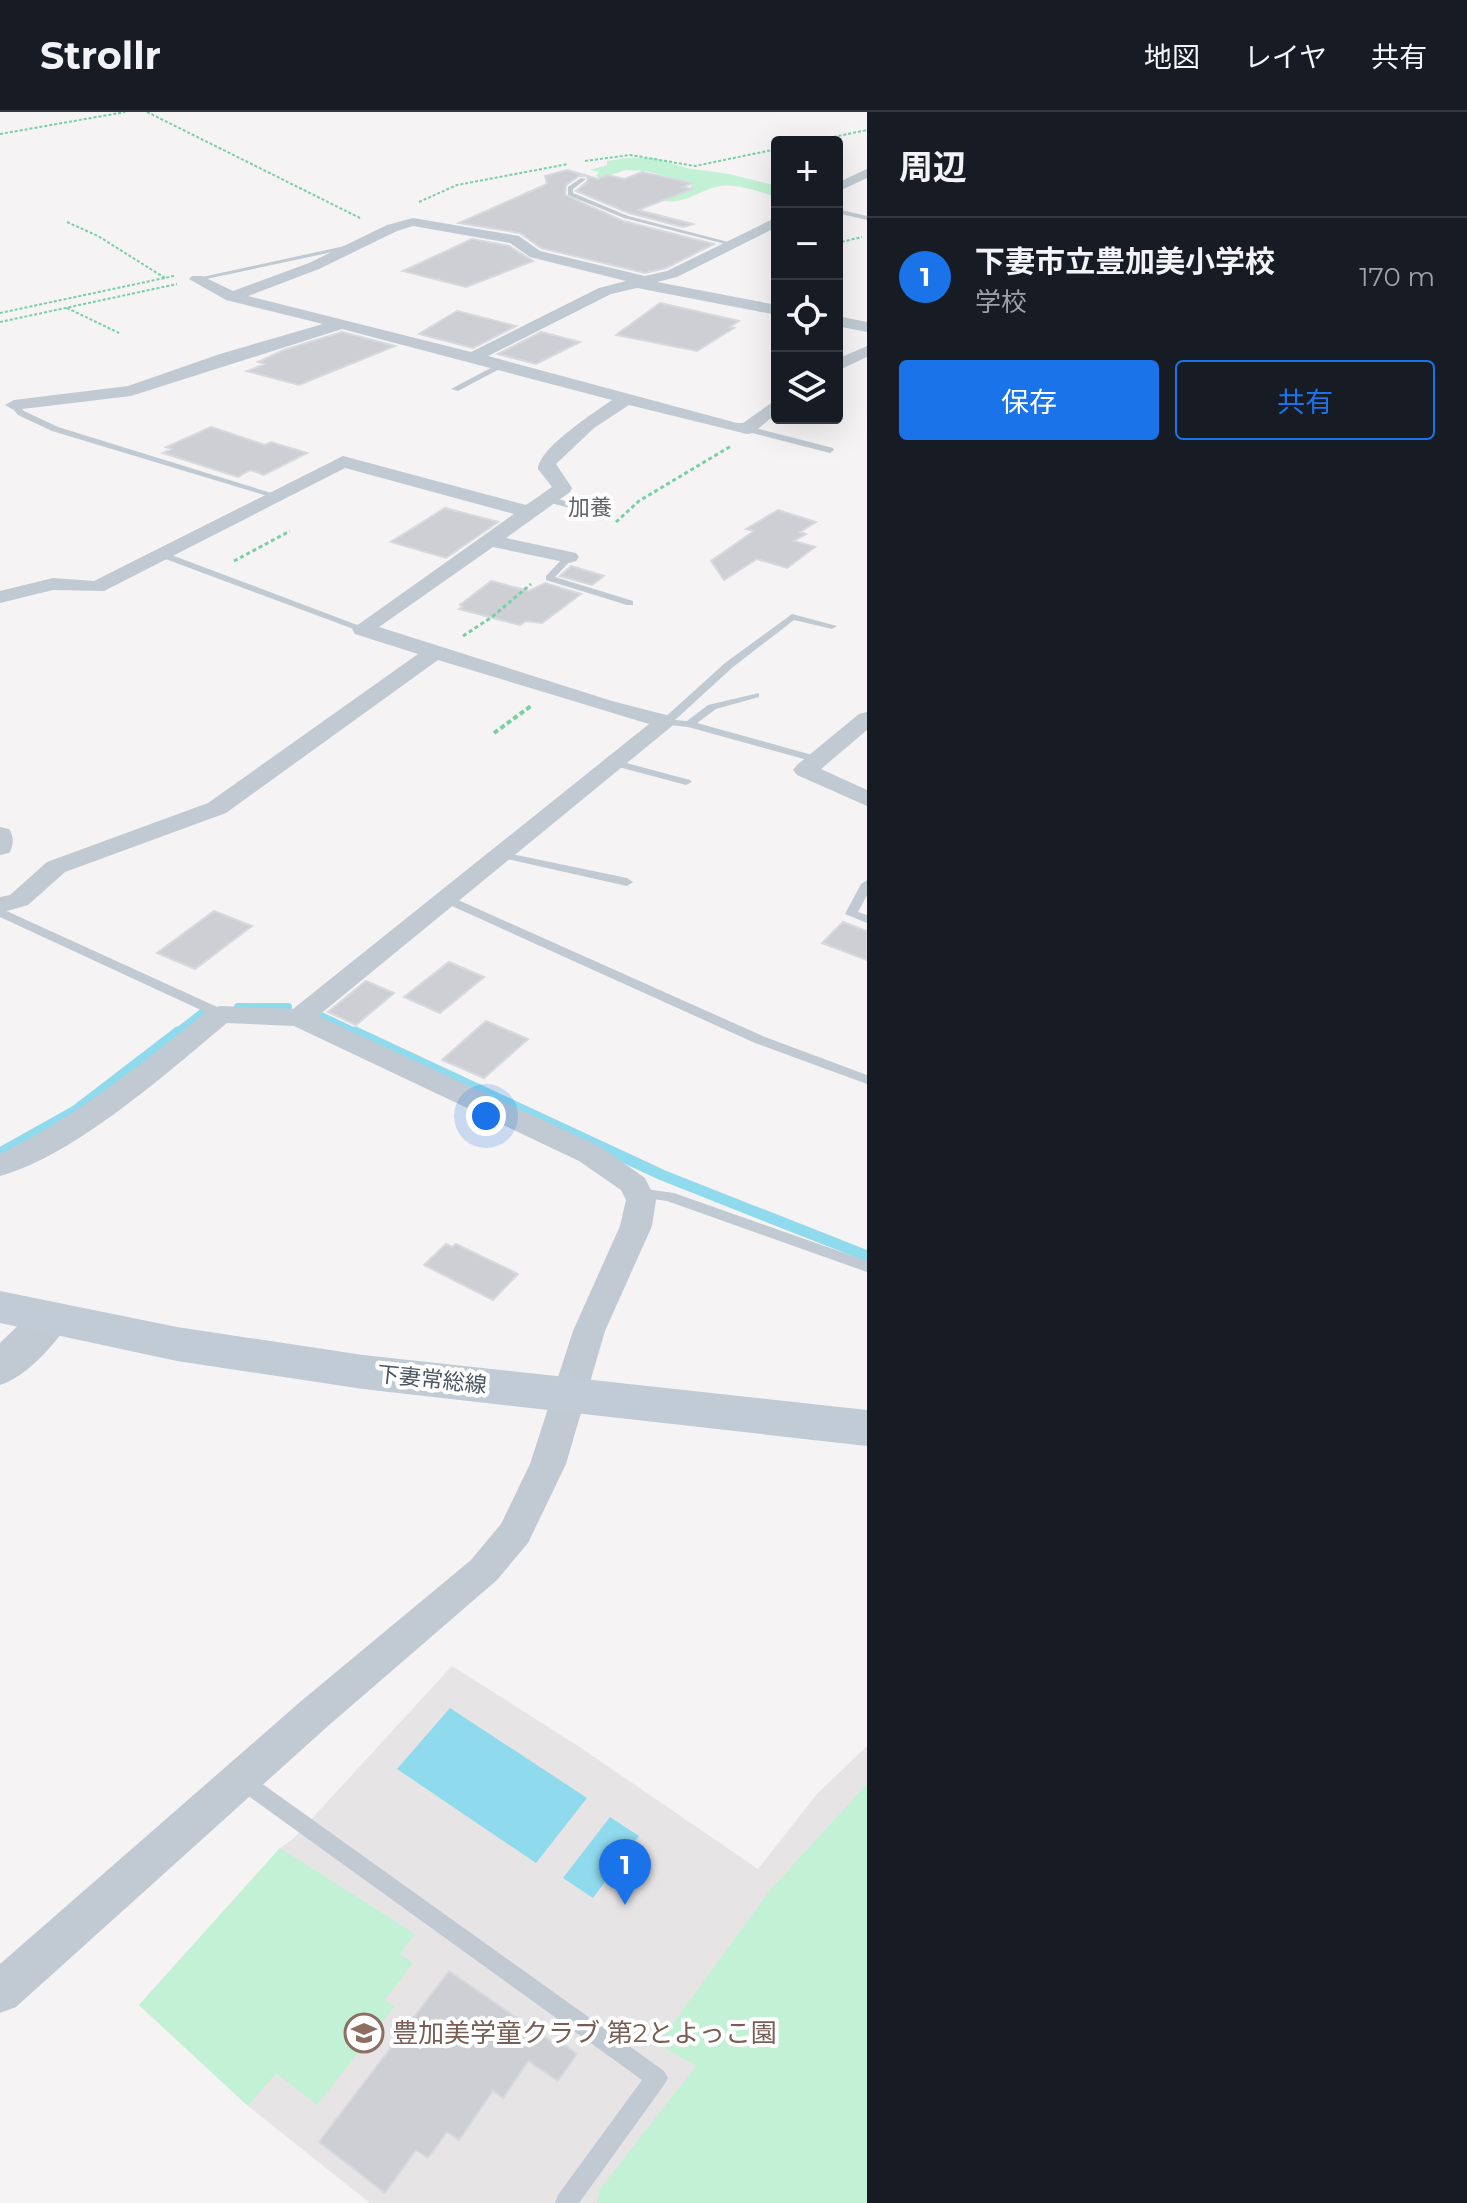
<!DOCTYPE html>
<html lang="ja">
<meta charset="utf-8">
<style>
:root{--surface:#171b24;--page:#20242c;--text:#f1f3f6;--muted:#9ea1a6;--line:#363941;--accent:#1a73e8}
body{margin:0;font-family:Montserrat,"Noto Sans JP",sans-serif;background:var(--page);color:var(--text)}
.controls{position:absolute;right:24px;top:24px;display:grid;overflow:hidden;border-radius:8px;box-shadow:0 8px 32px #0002}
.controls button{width:72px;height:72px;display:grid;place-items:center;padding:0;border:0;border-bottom:2px solid var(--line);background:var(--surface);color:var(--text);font:40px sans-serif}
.you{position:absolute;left:486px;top:1004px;width:28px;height:28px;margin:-20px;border:6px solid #fff;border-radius:50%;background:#1a73e8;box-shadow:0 0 0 12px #1a73e833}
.badge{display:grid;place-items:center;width:52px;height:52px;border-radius:50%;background:var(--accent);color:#fff;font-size:26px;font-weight:700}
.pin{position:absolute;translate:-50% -66px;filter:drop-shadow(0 2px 4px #0008)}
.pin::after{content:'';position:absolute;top:42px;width:28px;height:24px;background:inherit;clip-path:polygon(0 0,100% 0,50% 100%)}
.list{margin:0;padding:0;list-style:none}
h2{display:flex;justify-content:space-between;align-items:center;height:104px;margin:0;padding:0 32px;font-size:34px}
h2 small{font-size:26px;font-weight:400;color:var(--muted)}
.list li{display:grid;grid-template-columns:52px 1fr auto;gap:24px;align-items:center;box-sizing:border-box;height:120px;padding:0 32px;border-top:2px solid var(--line)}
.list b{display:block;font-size:30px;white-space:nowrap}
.list p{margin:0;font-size:26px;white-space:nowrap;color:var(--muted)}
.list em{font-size:26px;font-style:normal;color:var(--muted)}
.actions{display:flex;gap:16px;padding:24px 32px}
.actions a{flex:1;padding:18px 0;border:2px solid var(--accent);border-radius:8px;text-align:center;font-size:28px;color:var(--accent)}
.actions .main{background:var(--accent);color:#fff}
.icon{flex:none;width:44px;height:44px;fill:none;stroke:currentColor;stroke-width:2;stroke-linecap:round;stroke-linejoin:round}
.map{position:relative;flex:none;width:867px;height:2091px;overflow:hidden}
header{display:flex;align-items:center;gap:48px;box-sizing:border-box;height:112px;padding:0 40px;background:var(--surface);border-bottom:2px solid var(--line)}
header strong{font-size:38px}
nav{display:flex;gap:44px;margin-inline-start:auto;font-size:28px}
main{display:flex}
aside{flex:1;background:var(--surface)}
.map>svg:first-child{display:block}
</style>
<header>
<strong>Strollr</strong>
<nav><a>地図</a><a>レイヤ</a><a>共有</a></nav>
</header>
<main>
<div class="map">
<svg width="867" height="2091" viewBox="0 0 867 2091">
<rect width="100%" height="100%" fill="#f5f3f3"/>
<!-- education -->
<path fill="#e6e4e5" d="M 452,1554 L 578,1634 L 758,1757 L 817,1682 L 867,1634 L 867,2091 L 370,2091 L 248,1994 L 139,1893 L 280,1736 L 293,1727 Z"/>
<!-- green -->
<path fill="#c3f1d5" d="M 625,46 L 655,46 L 686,56 L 729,62 L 777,74 L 777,85 C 760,80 737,71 720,74 C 699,78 680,96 659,87 L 690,77 L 692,71 L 646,59 L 626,58 L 601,66 L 596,64 L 599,60 L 590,58 L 607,53 L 607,49 Z
M 867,1672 L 867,2091 L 597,2091 L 600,2077 L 696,1954 L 658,1932 L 771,1777 Z
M 280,1736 L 415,1822 L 400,1842 L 413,1851 L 385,1888 L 394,1895 L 317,1993 L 276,1961 L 248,1994 L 139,1893 Z"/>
<!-- water -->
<path fill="#90daee" d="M 450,1596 L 587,1686 L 536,1751 L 397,1657 Z
M 610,1705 L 639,1724 L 593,1786 L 563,1766 Z"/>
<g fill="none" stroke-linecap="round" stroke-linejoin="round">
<!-- stream-far1 -->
<path stroke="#90daee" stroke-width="8" d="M 238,895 L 288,895
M 319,903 L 359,922
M 175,922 L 202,901"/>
<!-- stream -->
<path stroke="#90daee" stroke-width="11" d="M 355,920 L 662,1063 L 867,1144
M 0,1041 L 75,999 L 178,920"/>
</g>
<!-- building -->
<path fill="#cdcfd5" stroke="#d7d9de" stroke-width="2" d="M 567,58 L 598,67 L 607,63 L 625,67 L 642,60 L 692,71 L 683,75 L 692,77 L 638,98 L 693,112 L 683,115 L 629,101 L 576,79 L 588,69 L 587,64 L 579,64 L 566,73 L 565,83 L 623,109 L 714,132 L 666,156 L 645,161 L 541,136 L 520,121 L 459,111 L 547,72 L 545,64 Z
M 472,127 L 509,134 L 533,149 L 466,175 L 403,159 Z
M 660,191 L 739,209 L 730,215 L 734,216 L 697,239 L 616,223 Z
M 457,199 L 516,214 L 473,236 L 419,222 Z
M 342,220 L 395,234 L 299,273 L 247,259 L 265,252 L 258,250 L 284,238 Z
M 541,220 L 580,230 L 536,252 L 498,242 Z
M 211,315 L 265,333 L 271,330 L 307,341 L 264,363 L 250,358 L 238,365 L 163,341 L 172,337 L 166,335 Z
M 445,396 L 498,410 L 446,446 L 391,430 Z
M 778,398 L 816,410 L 800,420 L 806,422 L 794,429 L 815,435 L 787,456 L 757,447 L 724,468 L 711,449 L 754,419 L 746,417 Z
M 571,454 L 604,464 L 592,473 L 560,464 Z
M 491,469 L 529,479 L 545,471 L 581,482 L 542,511 L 526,509 L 520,513 L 459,497 L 463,494 L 460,493 Z
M 214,799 L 252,814 L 195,857 L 157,841 Z
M 843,810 L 867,819 L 867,848 L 822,831 Z
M 449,850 L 484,865 L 440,901 L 404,885 Z
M 366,869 L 394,881 L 356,913 L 328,900 Z
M 486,909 L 528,927 L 484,966 L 442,948 Z
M 446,1132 L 452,1135 L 456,1132 L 518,1162 L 493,1188 L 424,1153 Z
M 449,1859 L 552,1930 L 555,1926 L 577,1942 L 558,1969 L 528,1949 L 503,1986 L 493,1979 L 459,2028 L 447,2020 L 428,2046 L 416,2038 L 385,2081 L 319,2030 Z"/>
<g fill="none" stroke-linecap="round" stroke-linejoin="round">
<!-- path-far2 -->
<path stroke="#7ad0a6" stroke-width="2" stroke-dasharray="3 2" stroke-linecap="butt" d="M 147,0 L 362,107
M 0,22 L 125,0
M 809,30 L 867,18
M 585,49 L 630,43 L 695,54 L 777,37
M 419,90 L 457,73 L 568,52
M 67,110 L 98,124 L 165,166
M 837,131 L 862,125
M 67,196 L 119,221
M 0,201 L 174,164
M 0,210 L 177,172"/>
<!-- path-far1 -->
<path stroke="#7ad0a6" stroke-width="3" stroke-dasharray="4 3" stroke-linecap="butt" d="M 616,410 L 639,389 L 731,334
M 234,449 L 290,419
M 463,524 L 492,505 L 531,472"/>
<!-- path -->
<path stroke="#7ad0a6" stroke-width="4" stroke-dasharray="5 3" stroke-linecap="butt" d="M 494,621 L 531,594"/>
<!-- service -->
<path fill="#c1cad2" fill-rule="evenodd" d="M 581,66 L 586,67 L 573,77 L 573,81 L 628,104 L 736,132 L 733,134 L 624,106 L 568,83 L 568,75 Z
M 837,97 L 867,104 L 867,108 L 837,101 Z
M 354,132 L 356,135 L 197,169 L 193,167 Z
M 500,251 L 507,253 L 458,279 L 451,277 Z
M 11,291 L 17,291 L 24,299 L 58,315 L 281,384 L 274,386 L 52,319 L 18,303 L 10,293 Z
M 747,314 L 833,336 L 834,338 L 830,341 L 744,319 L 743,317 Z
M 546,384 L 600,398 L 602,400 L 597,403 L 543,389 L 543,385 Z
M 160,441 L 166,441 L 368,517 L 359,519 L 160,445 Z
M 566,443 L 574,445 L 555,465 L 633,489 L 633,493 L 627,493 L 546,468 L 546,464 Z
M 792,502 L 837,514 L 832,517 L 794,508 L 733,555 L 675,608 L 687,609 L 708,593 L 759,581 L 759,585 L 716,597 L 697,611 L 823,646 L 823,650 L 815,650 L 688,615 L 662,612 L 662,608 L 725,551 Z
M 615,648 L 690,668 L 692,670 L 686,673 L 611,653 L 610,651 Z
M 502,740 L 627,766 L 633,770 L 627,774 L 498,745 L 496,743 Z
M 867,768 L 867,783 L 858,800 L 867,803 L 867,811 L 845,802 L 861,772 Z
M 447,783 L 765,925 L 867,963 L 867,972 L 755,931 L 443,790 L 441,787 Z
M 0,796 L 226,899 L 227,902 L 221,906 L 216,905 L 0,805 Z
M 638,1076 L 674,1081 L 867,1149 L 867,1160 L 667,1089 L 633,1084 L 631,1081 Z
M 243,1661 L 250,1663 L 664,1959 L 668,1966 L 664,1973 L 579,2091 L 555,2091 L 558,2083 L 642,1968 L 236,1675 L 234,1669 L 236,1663 Z"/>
<!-- minor -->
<path fill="#c1cad2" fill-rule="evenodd" d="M 867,57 L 867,66 L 837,80 L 837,71 Z
M 777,105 L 777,115 L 677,165 L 657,170 L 777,193 L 777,203 L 637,176 L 611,182 L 488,244 L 737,311 L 743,311 L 777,287 L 777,301 L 753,321 L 747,322 L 629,293 L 594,316 L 556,352 L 572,376 L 570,380 L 506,426 L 576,441 L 579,445 L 576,449 L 569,451 L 493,435 L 379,515 L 612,589 L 674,605 L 677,610 L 318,904 L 601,1035 L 645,1066 L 656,1088 L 652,1114 L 605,1219 L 566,1352 L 528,1431 L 497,1468 L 328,1614 L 16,1895 L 0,1901 L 0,1852 L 300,1590 L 471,1448 L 501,1412 L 530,1352 L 573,1219 L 620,1114 L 626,1088 L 621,1078 L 579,1049 L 294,914 L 227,911 C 168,960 74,1044 0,1064 L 0,1042 C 78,1004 144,950 211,896 L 221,894 L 293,897 L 649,612 L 438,548 L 226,701 L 65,760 L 28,793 L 0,801 L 0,785 L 10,783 L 47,750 L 208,691 L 418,542 L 355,522 L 352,517 L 514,402 L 345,356 L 104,479 L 53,478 L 0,491 L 0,479 L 53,466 L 94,469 L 343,344 L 526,393 L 552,375 L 538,357 C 539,336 595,300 612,288 L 342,217 L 131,284 L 14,298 L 5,293 L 14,288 L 128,274 L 220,242 L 323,212 L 226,188 L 189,167 L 192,164 L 202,164 L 233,179 L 309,151 L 387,113 L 413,106 L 519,124 L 540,139 L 645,164 L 667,159 ZM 413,114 L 510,131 L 530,145 L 626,169 L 599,176 L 471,240 L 248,184 L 319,157 L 397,119 Z
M 837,204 L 867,210 L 867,220 L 837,214 Z
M 867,234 L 867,245 L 837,259 L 837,247 Z
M 867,600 L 867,618 L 821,657 L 867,678 L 867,694 L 797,663 L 793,658 L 797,653 L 859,602 Z
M 0,715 L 9,717 C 14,724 14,734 9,741 L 0,743 Z"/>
<!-- tertiary -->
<path fill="#c1cad2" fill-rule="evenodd" d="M 50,1192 L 65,1197 L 71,1207 C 57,1231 26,1265 0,1273 L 0,1231 L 35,1197 Z"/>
<!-- secondary -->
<path fill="#c1cbd6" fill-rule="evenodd" d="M 0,1179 L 177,1215 L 363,1243 L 867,1298 L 867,1334 L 363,1277 L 177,1249 L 0,1211 Z"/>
</g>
<!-- icons -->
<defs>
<symbol id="school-ring" viewBox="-11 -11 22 22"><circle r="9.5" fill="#fff" stroke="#8d6e63" stroke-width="1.5"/><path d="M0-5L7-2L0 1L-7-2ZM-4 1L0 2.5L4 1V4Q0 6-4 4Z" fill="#8d6e63"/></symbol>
</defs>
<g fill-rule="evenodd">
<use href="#school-ring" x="342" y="1899" width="44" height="44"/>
</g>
<g text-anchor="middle" stroke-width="8" stroke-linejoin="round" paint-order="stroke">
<!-- far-quarter labels -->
<g font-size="22" fill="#5f6368" stroke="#fff">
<text x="590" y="403">加養</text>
</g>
<!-- street labels -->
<g font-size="22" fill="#4a5661" stroke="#fff">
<text transform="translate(432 1267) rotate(6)" y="8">下妻常総線</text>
</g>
<!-- near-education labels -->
<g font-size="26" fill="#785e54" stroke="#fff" text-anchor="start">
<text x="392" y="1930">豊加美学童クラブ 第2とよっこ園</text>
</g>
</g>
</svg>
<div class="controls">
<button>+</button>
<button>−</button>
<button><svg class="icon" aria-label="locate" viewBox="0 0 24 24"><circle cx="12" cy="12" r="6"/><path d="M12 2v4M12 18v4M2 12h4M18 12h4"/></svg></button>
<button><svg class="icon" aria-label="layers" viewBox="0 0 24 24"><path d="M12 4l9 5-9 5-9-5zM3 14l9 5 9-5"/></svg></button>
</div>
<div class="you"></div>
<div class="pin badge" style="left:625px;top:1793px">1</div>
</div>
<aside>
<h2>周辺<small></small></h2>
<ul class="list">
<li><span class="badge">1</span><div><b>下妻市立豊加美小学校</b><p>学校</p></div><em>170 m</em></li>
</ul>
<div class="actions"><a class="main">保存</a><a>共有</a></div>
</aside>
</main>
